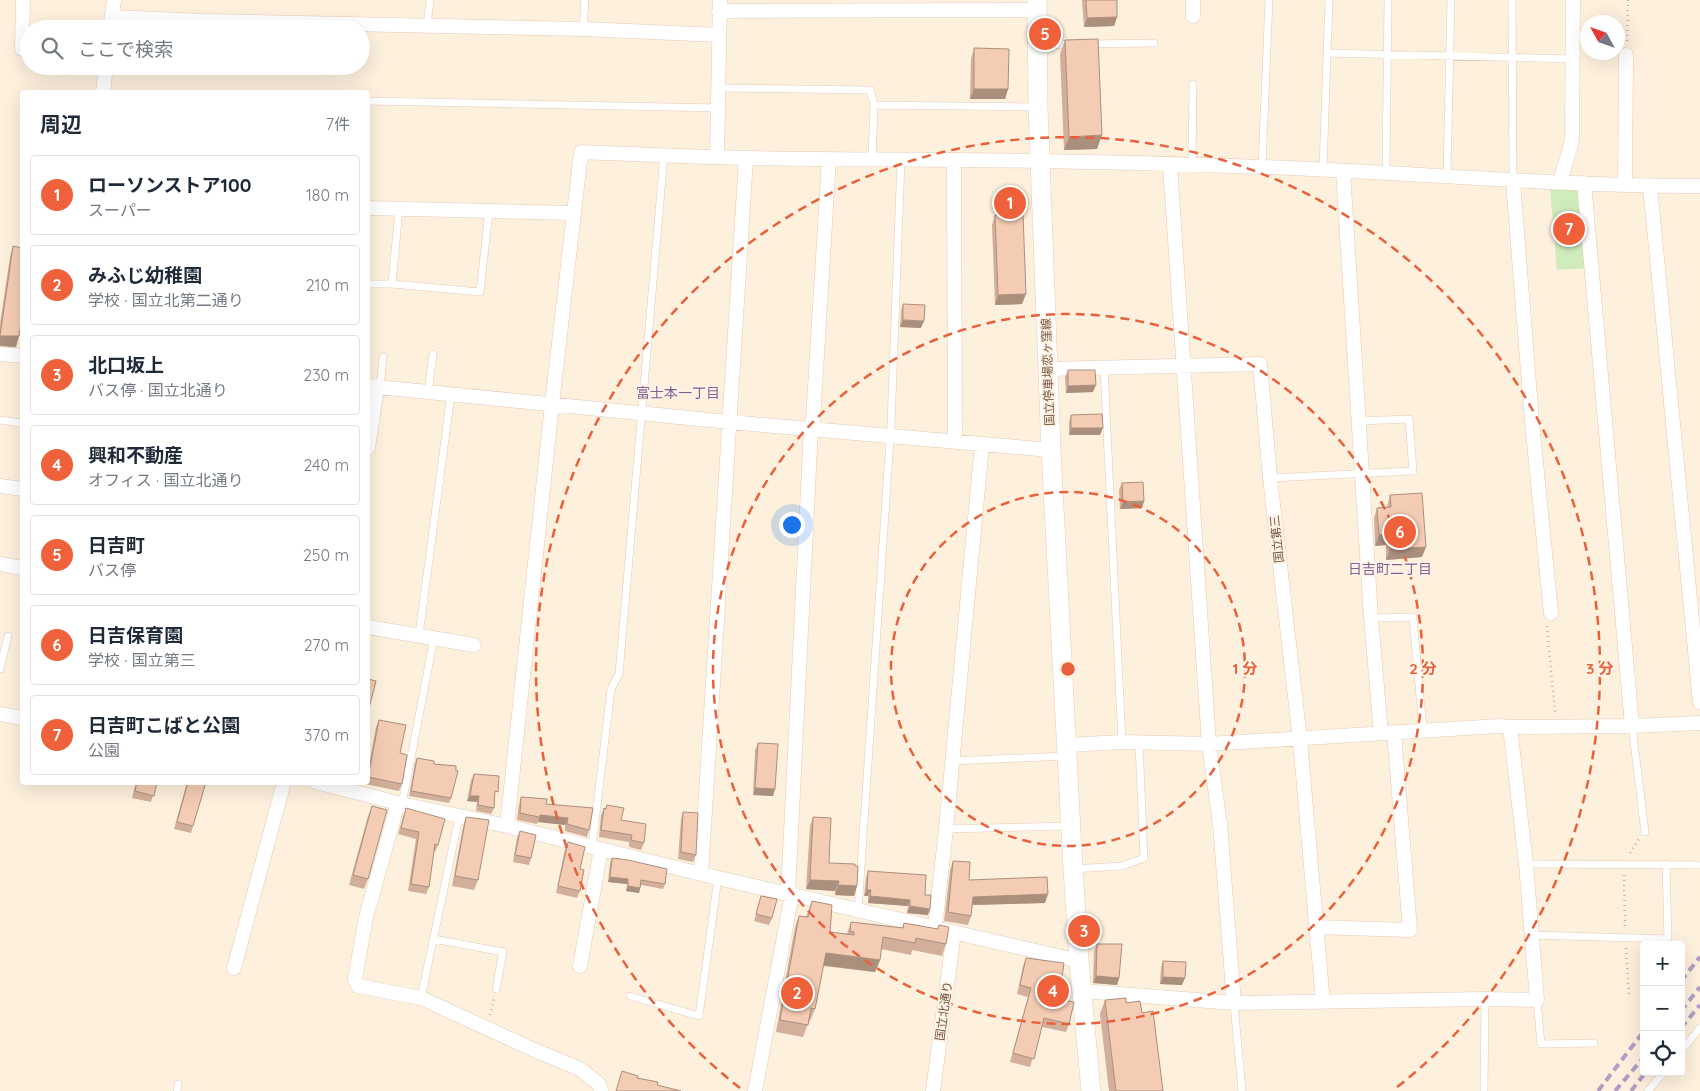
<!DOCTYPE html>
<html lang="ja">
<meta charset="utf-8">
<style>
:root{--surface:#fff;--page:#f2f2f3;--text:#1f2937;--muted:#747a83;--line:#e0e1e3;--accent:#ee613b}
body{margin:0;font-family:Quicksand,"Noto Sans JP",sans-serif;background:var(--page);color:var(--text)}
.controls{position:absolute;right:15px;bottom:15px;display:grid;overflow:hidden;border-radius:5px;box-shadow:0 5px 20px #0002}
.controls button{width:45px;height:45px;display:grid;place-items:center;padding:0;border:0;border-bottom:1px solid var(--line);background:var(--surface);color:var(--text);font:25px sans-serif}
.compass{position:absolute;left:1580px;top:15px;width:45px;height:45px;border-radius:50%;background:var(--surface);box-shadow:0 5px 20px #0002;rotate:310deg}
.you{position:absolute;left:791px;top:524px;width:18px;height:18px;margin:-12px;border:4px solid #fff;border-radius:50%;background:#1a73e8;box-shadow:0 0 0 8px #1a73e833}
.badge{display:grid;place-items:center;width:32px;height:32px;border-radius:50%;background:var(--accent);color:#fff;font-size:16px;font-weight:700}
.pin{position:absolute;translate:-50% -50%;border:2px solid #fff;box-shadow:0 1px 5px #0006}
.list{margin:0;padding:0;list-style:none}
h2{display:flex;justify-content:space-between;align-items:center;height:65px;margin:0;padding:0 20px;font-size:21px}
h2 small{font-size:16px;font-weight:400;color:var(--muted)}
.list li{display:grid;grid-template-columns:32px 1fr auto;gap:15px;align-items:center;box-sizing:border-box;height:80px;margin:0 10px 10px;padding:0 10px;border:1px solid var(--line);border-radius:5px}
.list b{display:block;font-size:19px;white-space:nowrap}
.list p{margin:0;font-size:16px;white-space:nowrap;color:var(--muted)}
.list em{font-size:16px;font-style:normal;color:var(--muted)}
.icon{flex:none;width:28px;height:28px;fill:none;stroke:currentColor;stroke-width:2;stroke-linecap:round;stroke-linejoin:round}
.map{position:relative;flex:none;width:1700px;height:1091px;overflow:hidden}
.search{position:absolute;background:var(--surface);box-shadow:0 5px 20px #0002;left:20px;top:20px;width:350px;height:55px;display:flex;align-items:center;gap:12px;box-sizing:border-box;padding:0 18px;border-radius:28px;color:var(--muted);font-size:19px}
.panel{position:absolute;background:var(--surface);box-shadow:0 5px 20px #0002;left:20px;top:90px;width:350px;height:695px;border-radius:5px}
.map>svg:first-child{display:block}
</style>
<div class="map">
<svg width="1700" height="1091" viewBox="0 0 1700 1091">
<rect width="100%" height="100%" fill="#fdf0dd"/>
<!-- green -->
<path fill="#cfeabb" d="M 1550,188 L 1581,189 L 1587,268 L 1557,270 Z"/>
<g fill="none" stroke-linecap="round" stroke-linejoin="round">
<defs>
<path id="service" d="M 1512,0 L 1513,181
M 427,25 L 430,0
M 583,29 L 585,0
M 1090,44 L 1154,43
M 1037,45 L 1072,44
M 1327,53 L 1573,59
M 719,88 L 870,90 L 874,105 L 872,159
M 368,101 L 718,108
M 874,105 L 1036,107
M 1192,165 L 1193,84
M 1262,167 L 1269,0
M 1323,169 L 1329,0
M 1386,173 L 1388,0
M 1447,175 L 1451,0
M 368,284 L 392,284 L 480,292 L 489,211
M 392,284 L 399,209
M 1104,368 L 1122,742
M 380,387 L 383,357
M 428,392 L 433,354
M 0,420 L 22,423
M 1270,478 L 1413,471 L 1409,419 L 1359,421
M 1371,618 L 1413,617 L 1423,730
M 419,635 L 451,394
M 0,669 L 8,636
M 1632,726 L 1645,832
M 952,761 L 1066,756
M 402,804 L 434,638
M 946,829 L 1070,826
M 592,847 L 611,689 L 619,674 L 664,155
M 1526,864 L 1700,865
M 1073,869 L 1122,866 L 1144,858 L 1139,744
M 858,910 L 891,425 L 901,160
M 1532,935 L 1668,939 L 1666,864
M 434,939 L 503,952 L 496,989
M 630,996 L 699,1016 L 718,878
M 421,998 L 459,817
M 1537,1000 L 1541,1044 L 1594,1043
M 1234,1003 L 1242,1091
M 1681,1051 L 1700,1028
M 177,1091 L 178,1084
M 1484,1091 L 1485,999
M 1648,1091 L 1664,1072"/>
<path id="minor" d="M 719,11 L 1037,10
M 1193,16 L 1193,0
M 112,17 L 204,21 L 583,29 L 719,35
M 110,29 L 114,0
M 22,49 L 23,0
M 103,92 L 106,66
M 717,156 L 720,0
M 954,160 L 955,441
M 1170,165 L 1209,744 L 1220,824 L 1234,1003
M 1343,171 L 1371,618 L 1381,733
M 1513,181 L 1532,422 L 1551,613
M 1560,182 L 1572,141 L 1573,0
M 1584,183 L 1632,726
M 1625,184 L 1626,55
M 1650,186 L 1700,702
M 368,208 L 573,213
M 0,354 L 22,356
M 1047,369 L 1260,364 L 1270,478 L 1300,740 L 1323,1003
M 368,386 L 729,422 L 1051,450
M 368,448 L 377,386
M 0,486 L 22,489
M 0,564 L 22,568
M 368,627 L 474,645
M 0,714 L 22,718
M 1066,745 L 1122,742 L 1209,744 L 1499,726 L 1510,727 L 1632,726 L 1700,723
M 316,782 L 402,804 L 507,826 L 701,874 L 1079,961
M 398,803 L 366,917 L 355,979 L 358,986 L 421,998 L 532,1049 L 580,1069 L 599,1084 L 601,1091
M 507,826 L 552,404 L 581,152 C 637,154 694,157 750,158 C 845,160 941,159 1037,161 C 1112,162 1187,164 1262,167 C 1408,172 1554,186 1700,186
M 701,874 L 746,158
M 788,893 L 811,428 L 813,420 L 829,159
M 935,927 L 946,829 L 982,444
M 1315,927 L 1410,930 L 1394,732
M 580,966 L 601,849
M 234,968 L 284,782
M 1082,991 L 1234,1003 L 1485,999 L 1537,1000 L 1526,864 L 1510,727
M 755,1091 L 792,894
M 933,1091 L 954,932"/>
<path id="secondary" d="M 1037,0 L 1038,107 L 1051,450 L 1073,869 L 1079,961 L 1091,1091"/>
</defs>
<!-- service casing -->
<use href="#service" stroke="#e1ccb9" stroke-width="8"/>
<!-- minor casing -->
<use href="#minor" stroke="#e1ccb9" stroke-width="15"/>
<!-- secondary casing -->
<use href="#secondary" stroke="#e8ceb8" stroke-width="20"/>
<!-- path -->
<path stroke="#d8b097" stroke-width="2.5" stroke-dasharray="1 4" stroke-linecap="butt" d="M 1627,41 L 1628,0
M 1547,626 L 1555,712
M 1630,853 L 1639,839
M 1624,875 L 1625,927
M 1626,948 L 1629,996
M 490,1015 L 494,999"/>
<!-- service -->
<use href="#service" stroke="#fff" stroke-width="7"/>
<!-- minor -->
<use href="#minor" stroke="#fff" stroke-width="14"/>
<!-- secondary -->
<use href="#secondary" stroke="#fff" stroke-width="19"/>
<!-- rail -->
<path stroke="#b29dc5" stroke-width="4" stroke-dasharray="8 5" stroke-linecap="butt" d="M 1681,981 L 1700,957
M 1681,1011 L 1700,987
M 1681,1028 L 1700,1005
M 1598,1091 L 1644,1031
M 1615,1091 L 1644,1057
M 1631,1091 L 1646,1072"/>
</g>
<!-- wall -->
<path fill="#d2af9a" d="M 1082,0 L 1117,0 L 1117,17 L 1114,26 L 1084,27 Z
M 1065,40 L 1097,149 L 1064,150 L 1060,54 Z
M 974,48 L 1008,89 L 1005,99 L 970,99 L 971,59 Z
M 995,215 L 1022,304 L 995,305 L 992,225 Z
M 13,246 L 16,347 L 0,346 L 0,323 L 10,257 Z
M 903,304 L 921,328 L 900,327 L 901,311 Z
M 1068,370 L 1093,392 L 1066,393 L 1065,377 Z
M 1071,415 L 1100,435 L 1069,435 L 1069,422 Z
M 1122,483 L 1144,501 L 1142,508 L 1120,509 L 1119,490 Z
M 1390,495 L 1422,557 L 1386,560 L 1386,545 L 1375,546 L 1374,518 L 1377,508 L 1387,507 Z
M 379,720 L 400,753 L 402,784 L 399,791 L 365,784 L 365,782 L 368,782 L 368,770 L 376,727 Z
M 758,743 L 773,796 L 753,795 L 755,750 Z
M 417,758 L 434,764 L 451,798 L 449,803 L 409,796 L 415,763 Z
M 474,774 L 495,797 L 494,808 L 491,814 L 476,811 L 477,802 L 467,801 L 471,780 Z
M 136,782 L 157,782 L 151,802 L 132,798 Z
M 187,782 L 206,782 L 191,833 L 174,829 Z
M 521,797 L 546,804 L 589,830 L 587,837 L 565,831 L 565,825 L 538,822 L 537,824 L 517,820 L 519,804 Z
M 607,805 L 644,843 L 641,850 L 629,847 L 629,842 L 599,837 L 601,815 L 604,808 L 605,809 Z
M 372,806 L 368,879 L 364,889 L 349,885 L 368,816 Z
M 406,808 L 438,845 L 435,852 L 434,851 L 429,887 L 426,894 L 408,891 L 416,839 L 398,834 Z
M 683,812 L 696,855 L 693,862 L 678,859 L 681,819 Z
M 466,817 L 478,880 L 474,890 L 452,886 L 463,827 Z
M 813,817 L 829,863 L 857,886 L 854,896 L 835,895 L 835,891 L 806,889 L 810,826 Z
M 520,831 L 531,858 L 529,865 L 513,862 L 517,838 Z
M 568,842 L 580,869 L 580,891 L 577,898 L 556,893 L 565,849 Z
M 612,858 L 665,884 L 663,889 L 641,885 L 639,893 L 626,891 L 627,884 L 608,882 L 610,863 Z
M 953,861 L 969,880 L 1045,903 L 972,905 L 971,916 L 968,925 L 944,921 L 950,870 Z
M 868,871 L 925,895 L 928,915 L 907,913 L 908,906 L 868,903 L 868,896 L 864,896 L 866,877 Z
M 761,896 L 772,918 L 769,925 L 754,921 Z
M 812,901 L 830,932 L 847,934 L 851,922 L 902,928 L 904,923 L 938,929 L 939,925 L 946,944 L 942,956 L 912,950 L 911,955 L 881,949 L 880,960 L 875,972 L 823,966 L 815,1009 L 810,1021 L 809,1021 L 803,1037 L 776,1032 L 795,927 L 799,916 L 806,917 Z
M 1097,944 L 1119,978 L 1117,985 L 1093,983 L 1094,951 Z
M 1026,958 L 1059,999 L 1069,1024 L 1066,1032 L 1042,1027 L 1030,1067 L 1010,1062 L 1028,997 L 1017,994 L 1023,966 Z
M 1163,961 L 1182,985 L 1160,984 L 1161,968 Z
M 1105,1000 L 1126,1003 L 1142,1013 L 1163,1091 L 1109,1091 L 1100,1014 Z"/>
<!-- shaded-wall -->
<path fill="#ab8f7d" d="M 1117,17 L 1114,26 L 1084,27 L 1087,18 Z
M 974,89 L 1008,89 L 1005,99 L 970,99 Z
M 1102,135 L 1097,149 L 1064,150 L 1069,137 Z
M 1026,294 L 1022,304 L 995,305 L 998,295 Z
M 903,320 L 924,321 L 921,328 L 900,327 Z
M 0,336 L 19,336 L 16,347 L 0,346 Z
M 1096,385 L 1093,392 L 1066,393 L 1068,386 Z
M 1071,428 L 1103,428 L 1100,435 L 1069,435 Z
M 1144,501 L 1142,508 L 1120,509 L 1123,502 Z
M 1379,535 L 1389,535 L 1386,545 L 1375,546 Z
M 1426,547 L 1422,557 L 1386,560 L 1390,549 Z
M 755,788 L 775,789 L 773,796 L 753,795 Z
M 470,796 L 479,796 L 477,802 L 467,801 Z
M 540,815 L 568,818 L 565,825 L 538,822 Z
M 610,877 L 628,879 L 627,884 L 608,882 Z
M 810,880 L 839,881 L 835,891 L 806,889 Z
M 838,885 L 857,886 L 854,896 L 835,895 Z
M 628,886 L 640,888 L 639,893 L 626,891 Z
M 867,890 L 871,890 L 868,896 L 864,896 Z
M 1048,894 L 1045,903 L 970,905 L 973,897 Z
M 870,896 L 910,900 L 908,906 L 868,903 Z
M 910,906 L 930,909 L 928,915 L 907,913 Z
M 826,953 L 880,960 L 875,972 L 821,965 Z
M 1096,976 L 1119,978 L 1117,985 L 1093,983 Z
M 1163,977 L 1185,978 L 1182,985 L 1160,984 Z"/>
<!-- building -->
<path fill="#f4ccb3" stroke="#ab8f7d" d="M 1086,0 L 1117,0 L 1117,17 L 1087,18 Z
M 165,21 L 180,22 L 180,29 L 165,29 Z
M 1098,39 L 1102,135 L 1069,137 L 1065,40 Z
M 974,48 L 1009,49 L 1008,89 L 974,89 Z
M 1023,214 L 1026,294 L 998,295 L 995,215 Z
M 13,246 L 22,248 L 22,314 L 19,336 L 0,336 Z
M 903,304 L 925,305 L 924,321 L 903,320 Z
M 1068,370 L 1095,370 L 1096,385 L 1068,386 Z
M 1102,414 L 1103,428 L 1071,428 L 1071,415 Z
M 1143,482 L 1144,501 L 1123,502 L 1122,483 Z
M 1422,493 L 1426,547 L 1390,549 L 1389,535 L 1379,535 L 1377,508 L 1391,507 L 1390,495 Z
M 368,679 L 376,681 L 368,712 Z
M 379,720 L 406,725 L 400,753 L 407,755 L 402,784 L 368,777 Z
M 758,743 L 778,744 L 775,789 L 755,788 Z
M 417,758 L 434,761 L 434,764 L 456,766 L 456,771 L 458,771 L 451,798 L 411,791 Z
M 474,774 L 499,776 L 498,792 L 495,791 L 494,808 L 478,805 L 479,796 L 470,796 Z
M 137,782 L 157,782 L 154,796 L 135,791 Z
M 188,782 L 206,782 L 193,826 L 177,822 Z
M 521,797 L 547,799 L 546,804 L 593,808 L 589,830 L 567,824 L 568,818 L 540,815 L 539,817 L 520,813 Z
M 607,805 L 624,808 L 621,820 L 646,824 L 644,843 L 631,840 L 632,835 L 601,830 L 604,808 L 606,809 Z
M 372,806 L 387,810 L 368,879 L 353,875 Z
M 406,808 L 445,819 L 438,845 L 435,844 L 429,887 L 411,884 L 419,832 L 401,828 Z
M 683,812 L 698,813 L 696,855 L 681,852 Z
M 466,817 L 489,820 L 478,880 L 455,876 Z
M 813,817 L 831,818 L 829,863 L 855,864 L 855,866 L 858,866 L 857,886 L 838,885 L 839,881 L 810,880 Z
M 520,831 L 536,835 L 531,858 L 515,855 Z
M 568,842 L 585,847 L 580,869 L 584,870 L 580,891 L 558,886 Z
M 612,858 L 628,860 L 667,869 L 665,884 L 641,880 L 640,888 L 628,886 L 628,879 L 610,877 Z
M 953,861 L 970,862 L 969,880 L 1047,877 L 1048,894 L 973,897 L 971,916 L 948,912 Z
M 868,871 L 926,875 L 925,895 L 931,895 L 930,909 L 910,906 L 910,900 L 870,896 L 871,890 L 867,890 Z
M 761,896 L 777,899 L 772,918 L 756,914 Z
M 812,901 L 832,905 L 830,932 L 854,935 L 854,932 L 850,931 L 851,922 L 903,928 L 904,923 L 938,929 L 939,925 L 949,927 L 946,944 L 916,938 L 915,943 L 883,937 L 880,960 L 826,953 L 815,1009 L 811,1008 L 808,1025 L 780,1020 L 799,916 L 808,917 Z
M 1097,944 L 1122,944 L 1119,978 L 1096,976 Z
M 1026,958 L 1064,963 L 1059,999 L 1074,1002 L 1069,1024 L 1044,1018 L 1034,1059 L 1013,1053 L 1031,988 L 1020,985 Z
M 1163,961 L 1186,962 L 1185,978 L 1163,977 Z
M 1126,998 L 1126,1003 L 1140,1001 L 1142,1013 L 1153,1011 L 1163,1091 L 1116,1091 L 1105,1000 Z
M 622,1071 L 638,1076 L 637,1078 L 658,1082 L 657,1085 L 681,1091 L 616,1091 Z"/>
<!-- distance rings -->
<g fill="none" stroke="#e8603c" stroke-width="2.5" stroke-dasharray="9 6">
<circle cx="1068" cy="669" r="177"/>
<circle cx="1068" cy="669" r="355"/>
<path d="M740 1088A532 532 0 1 1 1396 1088"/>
</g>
<g text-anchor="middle" stroke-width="4" stroke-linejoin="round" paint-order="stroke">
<!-- street labels -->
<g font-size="12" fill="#735545" stroke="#fff4e4">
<text transform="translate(1048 372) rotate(-92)" y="4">国立停車場恋ヶ窪線</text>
<text transform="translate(1277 539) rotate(-96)" y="4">国立第三</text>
<text transform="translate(944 1011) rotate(-82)" y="4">国立北通り</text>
</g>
<!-- neighbourhood labels -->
<g font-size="14" fill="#846097" stroke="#fff4e4">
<text x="678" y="398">富士本一丁目</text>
<text x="1390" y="574">日吉町二丁目</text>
</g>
</g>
<circle cx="1068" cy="669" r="8" fill="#e8603c" stroke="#fff4e4" stroke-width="2.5"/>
<g font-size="15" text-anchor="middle" font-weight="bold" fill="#e8603c" stroke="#fff4e4" stroke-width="4" stroke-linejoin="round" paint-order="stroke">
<text x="1245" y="674">1 分</text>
<text x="1423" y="674">2 分</text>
<text x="1600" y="674">3 分</text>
</g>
</svg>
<div class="controls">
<button>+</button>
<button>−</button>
<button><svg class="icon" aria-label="locate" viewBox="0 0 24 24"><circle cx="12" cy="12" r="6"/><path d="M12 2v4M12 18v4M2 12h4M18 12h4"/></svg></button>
</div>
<svg class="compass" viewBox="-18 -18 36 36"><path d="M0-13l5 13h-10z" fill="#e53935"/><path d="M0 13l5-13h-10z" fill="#747a83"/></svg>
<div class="you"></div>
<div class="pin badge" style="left:1010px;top:203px">1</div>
<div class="pin badge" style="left:797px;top:993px">2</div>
<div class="pin badge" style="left:1084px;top:931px">3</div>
<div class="pin badge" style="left:1053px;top:991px">4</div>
<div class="pin badge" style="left:1045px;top:34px">5</div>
<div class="pin badge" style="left:1400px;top:532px">6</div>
<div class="pin badge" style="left:1569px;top:229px">7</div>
<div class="search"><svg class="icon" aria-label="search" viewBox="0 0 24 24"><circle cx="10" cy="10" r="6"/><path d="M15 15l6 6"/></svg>ここで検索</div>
<section class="panel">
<h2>周辺<small>7件</small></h2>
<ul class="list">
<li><span class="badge">1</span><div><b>ローソンストア100</b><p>スーパー</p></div><em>180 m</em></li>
<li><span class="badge">2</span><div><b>みふじ幼稚園</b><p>学校 · 国立北第二通り</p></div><em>210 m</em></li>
<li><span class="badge">3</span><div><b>北口坂上</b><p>バス停 · 国立北通り</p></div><em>230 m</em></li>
<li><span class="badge">4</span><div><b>興和不動産</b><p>オフィス · 国立北通り</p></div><em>240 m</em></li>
<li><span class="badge">5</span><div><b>日吉町</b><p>バス停</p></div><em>250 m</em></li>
<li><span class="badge">6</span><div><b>日吉保育園</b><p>学校 · 国立第三</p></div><em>270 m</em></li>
<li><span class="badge">7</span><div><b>日吉町こばと公園</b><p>公園</p></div><em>370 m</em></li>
</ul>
</section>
</div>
